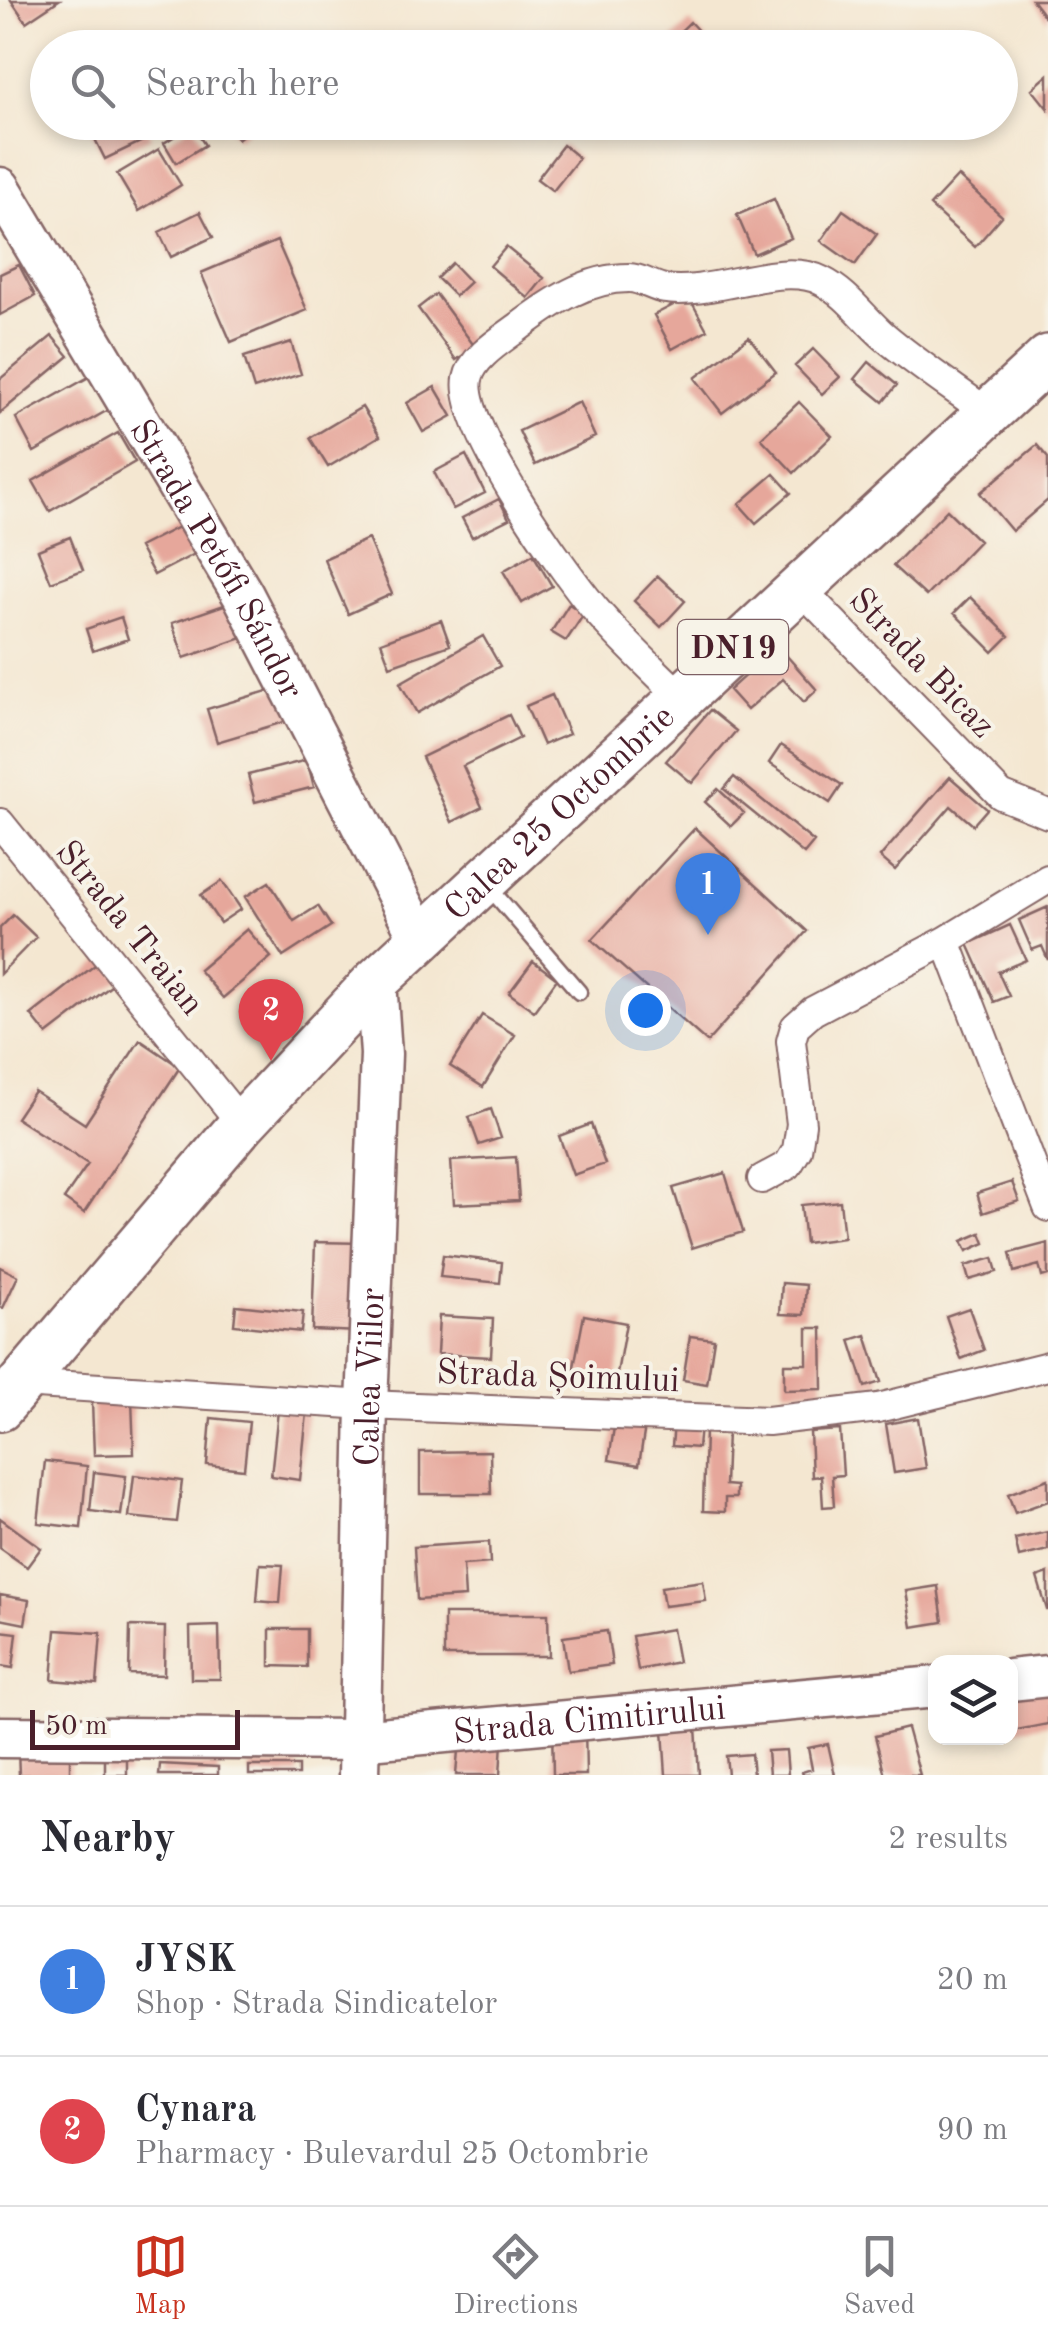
<!DOCTYPE html>
<meta charset="utf-8">
<style>
:root{--surface:#fff;--page:#f2f2f3;--text:#2b2b33;--muted:#7c7c81;--line:#e1e1e2;--accent:#c8321e}
body{margin:0;font-family:"Old Standard TT",serif;background:var(--page);color:var(--text)}
.controls{position:absolute;right:30px;bottom:30px;display:grid;overflow:hidden;border-radius:20px;box-shadow:0 5px 15px #0003}
.controls button{width:90px;height:90px;display:grid;place-items:center;padding:0;border:0;border-bottom:2px solid var(--line);background:var(--surface);color:var(--text);font:50px sans-serif}
.scale{position:absolute;left:30px;bottom:25px;width:210px;box-sizing:border-box;padding-left:10px;border:5px solid #4a1f2b;border-top:0;font-size:28px;line-height:35px;white-space:nowrap;color:#4a1f2b;-webkit-text-stroke:8px #f7f3e8;paint-order:stroke}
.you{position:absolute;left:645px;top:1010px;width:35px;height:35px;margin:-25px;border:8px solid #fff;border-radius:50%;background:#1a73e8;box-shadow:0 0 0 15px #1a73e833}
.badge{display:grid;place-items:center;width:65px;height:65px;border-radius:50%;background:var(--accent);color:#fff;font-size:32px;font-weight:700}
.pin{position:absolute;translate:-50% -82px;filter:drop-shadow(0 2px 5px #0008)}
.pin::after{content:'';position:absolute;top:52px;width:35px;height:30px;background:inherit;clip-path:polygon(0 0,100% 0,50% 100%)}
.list{margin:0;padding:0;list-style:none}
h2{display:flex;justify-content:space-between;align-items:center;height:130px;margin:0;padding:0 40px;font-size:42px}
h2 small{font-size:32px;font-weight:400;color:var(--muted)}
.list li{display:grid;grid-template-columns:65px 1fr auto;gap:30px;align-items:center;box-sizing:border-box;height:150px;padding:0 40px;border-top:2px solid var(--line)}
.list b{display:block;font-size:38px;white-space:nowrap}
.list p{margin:0;font-size:32px;white-space:nowrap;color:var(--muted)}
.list em{font-size:32px;font-style:normal;color:var(--muted)}
.icon{flex:none;width:55px;height:55px;fill:none;stroke:currentColor;stroke-width:2;stroke-linecap:round;stroke-linejoin:round}
.map{position:relative;flex:none;width:1048px;height:1775px;overflow:hidden}
.search{position:absolute;background:var(--surface);box-shadow:0 5px 15px #0003;left:30px;right:30px;top:30px;height:110px;display:flex;align-items:center;gap:25px;box-sizing:border-box;padding:0 35px;border-radius:55px;color:var(--muted);font-size:38px}
.sheet{height:430px;background:var(--surface)}
nav{display:flex;justify-content:space-around;align-items:center;box-sizing:border-box;height:140px;border-top:2px solid var(--line);background:var(--surface);font-size:28px;color:var(--muted)}
nav a{display:grid;justify-items:center;gap:5px}
nav .on{color:var(--accent)}
.map>svg:first-child{display:block}
</style>
<div class="map">
<svg width="1048" height="1775" viewBox="0 0 1048 1775">
<rect width="100%" height="100%" fill="#f7f3e8"/>
<filter id="ink" filterUnits="userSpaceOnUse"><feTurbulence type="fractalNoise" baseFrequency=".01" numOctaves="2"/><feDisplacementMap in="SourceGraphic" scale="20" xChannelSelector="R" yChannelSelector="G"/><feConvolveMatrix kernelMatrix="1 2 1 2 8 2 1 2 1" color-interpolation-filters="sRGB"/></filter>
<filter id="wash" filterUnits="userSpaceOnUse"><feTurbulence type="fractalNoise" baseFrequency=".0048" numOctaves="4" result="noise"/><feDisplacementMap in="SourceGraphic" scale="40" xChannelSelector="R" yChannelSelector="G"/><feGaussianBlur stdDeviation="2.25" result="paint"/><feColorMatrix in="noise" values="0 0 0 0 0 0 0 0 0 0 0 0 0 0 0 0 0 1.4 0 .05"/><feComposite in="paint" operator="in"/></filter>
<g filter="url(#wash)">
<rect width="100%" height="100%" fill="#f4e7d1"/>
<g id="blocks">
<!-- building -->
<path fill="#e6a79b" d="M 11,0 L 59,0 L 26,22 Z
M 1032,0 L 1048,0 L 1048,21 Z
M 690,22 L 712,46 L 711,48 L 663,48 Z
M 115,34 L 123,48 L 94,48 Z
M 1048,75 L 1048,109 L 1032,89 Z
M 94,122 L 144,122 L 151,137 L 105,159 L 88,125 Z
M 224,122 L 257,122 L 238,139 Z
M 192,125 L 205,145 L 176,163 L 164,143 Z
M 563,145 L 579,158 L 553,191 L 537,179 Z
M 159,149 L 181,185 L 139,211 L 117,174 Z
M 958,176 L 1002,216 L 975,247 L 930,206 Z
M 774,199 L 791,238 L 754,254 L 737,215 Z
M 843,210 L 877,234 L 855,265 L 821,241 Z
M 200,212 L 213,237 L 171,257 L 159,232 Z
M 277,241 L 307,310 L 231,342 L 201,273 Z
M 506,247 L 544,278 L 528,298 L 490,266 Z
M 452,263 L 470,282 L 455,296 L 437,278 Z
M 19,265 L 35,296 L 0,315 L 0,274 Z
M 436,294 L 475,347 L 456,360 L 418,308 Z
M 689,297 L 707,330 L 672,349 L 654,315 Z
M 52,336 L 69,356 L 0,413 L 0,379 Z
M 749,337 L 776,372 L 722,413 L 695,378 Z
M 291,342 L 301,374 L 254,389 L 244,357 Z
M 813,349 L 840,377 L 822,394 L 795,366 Z
M 869,362 L 897,385 L 883,402 L 855,379 Z
M 89,377 L 108,410 L 34,452 L 16,418 Z
M 435,387 L 452,416 L 423,432 L 407,403 Z
M 579,402 L 595,437 L 535,465 L 519,431 Z
M 799,402 L 832,436 L 794,473 L 761,438 Z
M 362,407 L 380,436 L 328,467 L 310,438 Z
M 118,433 L 135,462 L 50,511 L 33,481 Z
M 1037,445 L 1048,458 L 1048,500 L 1012,531 L 980,493 Z
M 466,455 L 485,493 L 453,509 L 434,472 Z
M 774,474 L 791,493 L 756,523 L 739,504 Z
M 499,499 L 509,519 L 472,537 L 462,518 Z
M 947,510 L 979,541 L 926,596 L 893,566 Z
M 196,518 L 210,546 L 154,575 L 139,547 Z
M 70,537 L 83,570 L 51,582 L 38,550 Z
M 368,539 L 392,594 L 348,614 L 324,559 Z
M 533,554 L 552,586 L 522,603 L 503,571 Z
M 658,576 L 685,601 L 661,627 L 634,601 Z
M 970,597 L 1009,636 L 993,652 L 954,613 Z
M 244,598 L 257,633 L 184,658 L 172,623 Z
M 569,604 L 584,614 L 566,641 L 551,632 Z
M 121,617 L 128,639 L 93,651 L 86,629 Z
M 441,620 L 450,645 L 390,666 L 381,642 Z
M 483,636 L 500,666 L 417,713 L 400,683 Z
M 778,646 L 817,690 L 804,702 L 783,679 L 747,710 L 729,690 Z
M 284,686 L 294,719 L 217,742 L 207,709 Z
M 552,695 L 569,734 L 543,745 L 526,706 Z
M 710,710 L 736,731 L 692,783 L 666,761 Z
M 509,715 L 520,738 L 463,766 L 482,807 L 452,822 L 422,757 Z
M 781,745 L 842,785 L 830,803 L 769,763 Z
M 307,760 L 314,787 L 255,802 L 248,775 Z
M 734,777 L 814,842 L 804,854 L 724,789 Z
M 950,777 L 987,809 L 973,825 L 951,806 L 895,870 L 880,857 Z
M 718,789 L 744,813 L 731,826 L 705,802 Z
M 695,828 L 807,931 L 707,1042 L 592,940 Z
M 222,881 L 241,909 L 220,923 L 201,895 Z
M 269,882 L 294,921 L 318,906 L 331,926 L 283,957 L 245,897 Z
M 1048,907 L 1048,960 L 1042,946 L 1032,950 L 1019,920 Z
M 13,915 L 36,937 L 0,974 L 0,928 Z
M 1010,925 L 1026,960 L 998,972 L 1009,996 L 994,1002 L 968,944 Z
M 247,929 L 271,957 L 223,998 L 199,970 Z
M 104,958 L 120,979 L 47,1035 L 31,1015 Z
M 533,961 L 557,979 L 534,1011 L 509,993 Z
M 482,1015 L 515,1035 L 483,1087 L 450,1066 Z
M 140,1040 L 180,1067 L 84,1213 L 64,1199 L 88,1164 L 16,1118 L 34,1091 L 85,1124 Z
M 491,1109 L 501,1138 L 479,1145 L 469,1117 Z
M 591,1124 L 605,1164 L 573,1175 L 559,1136 Z
M 516,1157 L 519,1201 L 454,1204 L 451,1161 Z
M 725,1173 L 743,1232 L 692,1248 L 673,1188 Z
M 1012,1182 L 1019,1201 L 983,1213 L 977,1193 Z
M 840,1201 L 844,1238 L 805,1243 L 801,1205 Z
M 981,1233 L 985,1243 L 967,1251 L 962,1241 Z
M 315,1242 L 364,1243 L 361,1332 L 312,1330 Z
M 1048,1243 L 1048,1275 L 1042,1277 L 1039,1265 L 1014,1272 L 1010,1253 Z
M 443,1255 L 502,1262 L 500,1283 L 440,1277 Z
M 993,1258 L 997,1272 L 969,1280 L 965,1266 Z
M 0,1267 L 18,1276 L 3,1308 L 0,1307 Z
M 782,1283 L 806,1285 L 804,1315 L 780,1314 Z
M 236,1305 L 303,1312 L 301,1332 L 234,1325 Z
M 969,1308 L 984,1350 L 961,1359 L 946,1316 Z
M 584,1315 L 626,1323 L 616,1379 L 573,1372 Z
M 439,1316 L 493,1319 L 491,1357 L 437,1354 Z
M 807,1328 L 822,1328 L 823,1389 L 784,1390 L 784,1364 L 807,1364 Z
M 866,1335 L 881,1382 L 865,1387 L 850,1340 Z
M 690,1336 L 714,1339 L 707,1384 L 683,1380 Z
M 132,1400 L 134,1454 L 94,1455 L 92,1402 Z
M 278,1410 L 307,1413 L 300,1480 L 271,1476 Z
M 211,1418 L 249,1422 L 244,1469 L 207,1465 Z
M 918,1418 L 926,1468 L 894,1473 L 886,1424 Z
M 615,1421 L 645,1426 L 639,1465 L 609,1460 Z
M 674,1424 L 700,1426 L 698,1448 L 672,1446 Z
M 705,1430 L 727,1431 L 725,1485 L 736,1486 L 736,1498 L 725,1498 L 725,1512 L 703,1511 Z
M 840,1430 L 843,1475 L 832,1476 L 834,1506 L 823,1507 L 821,1476 L 812,1477 L 810,1432 Z
M 490,1451 L 491,1494 L 420,1494 L 420,1452 Z
M 45,1461 L 87,1466 L 81,1528 L 38,1523 Z
M 94,1472 L 126,1476 L 121,1515 L 90,1511 Z
M 134,1475 L 182,1481 L 177,1522 L 129,1517 Z
M 1048,1479 L 1048,1501 L 1015,1513 L 1008,1494 Z
M 0,1518 L 41,1548 L 27,1567 L 0,1548 Z
M 1048,1532 L 1048,1550 L 1019,1557 L 1015,1539 Z
M 489,1542 L 490,1563 L 463,1565 L 465,1597 L 417,1600 L 414,1547 Z
M 260,1564 L 283,1565 L 280,1603 L 257,1601 Z
M 1048,1573 L 1048,1610 L 1047,1610 L 1037,1577 Z
M 703,1581 L 706,1601 L 664,1606 L 661,1587 Z
M 938,1586 L 943,1622 L 912,1627 L 906,1591 Z
M 0,1595 L 29,1600 L 25,1624 L 0,1619 Z
M 444,1614 L 548,1614 L 549,1656 L 444,1656 Z
M 130,1626 L 165,1627 L 164,1675 L 129,1674 Z
M 219,1626 L 220,1679 L 191,1679 L 190,1627 Z
M 270,1629 L 307,1629 L 307,1667 L 270,1666 Z
M 672,1629 L 678,1662 L 638,1670 L 632,1636 Z
M 56,1630 L 101,1633 L 97,1684 L 52,1680 Z
M 0,1631 L 17,1633 L 13,1668 L 0,1666 Z
M 607,1631 L 612,1665 L 568,1671 L 563,1637 Z
M 1048,1685 L 1048,1724 L 1012,1731 L 1010,1692 Z
M 585,1725 L 586,1775 L 553,1775 L 552,1726 Z
M 696,1727 L 699,1775 L 666,1775 L 663,1730 Z
M 907,1728 L 920,1775 L 885,1775 L 875,1736 Z
M 459,1738 L 502,1742 L 500,1775 L 456,1775 Z
M 828,1744 L 835,1775 L 803,1775 L 802,1772 L 812,1769 L 808,1748 Z
M 70,1747 L 70,1775 L 19,1775 L 18,1748 Z
M 127,1748 L 127,1775 L 105,1775 L 105,1749 Z
M 786,1750 L 788,1775 L 769,1775 L 767,1751 Z
M 751,1754 L 753,1775 L 728,1775 L 726,1756 Z
M 160,1764 L 218,1767 L 218,1775 L 159,1775 Z
M 249,1766 L 298,1766 L 298,1775 L 249,1775 Z"/>
</g>
</g>
<g filter="url(#ink)">
<use href="#blocks" fill-opacity="0" stroke="#866565" stroke-width="2.5"/>
<g fill="none" stroke-linecap="round" stroke-linejoin="round">
<defs>
<path id="lane" d="M 488,886 L 579,992"/>
<path id="street" d="M 799,587 L 1001,795 L 1048,814
M 680,696 C 652,668 621,640 595,609 C 563,571 459,425 468,379 C 472,357 503,339 520,326 C 552,302 586,278 629,278 C 641,278 653,287 665,289 C 714,296 781,260 822,281 C 848,294 863,318 884,336 C 917,364 954,388 988,413
M 0,823 L 242,1124
M 946,941 L 1048,1207
M 762,1179 L 788,1165 L 797,1150 L 801,1124 L 791,1041 L 795,1027 L 813,1011 L 946,941 L 1048,879
M 12,1380 L 21,1383 L 367,1405 L 768,1421 L 878,1408 L 1048,1366"/>
<g id="secondary">
<path id="s1" d="M 0,188 L 243,595 L 420,938"/>
<path d="M 1010,1680 L 1048,1676"/>
<path id="s2" d="M 0,1737 L 358,1740 L 936,1687"/>
<path id="s3" d="M 359,1775 L 367,1405 L 381,1054 L 376,981"/>
</g>
<g id="primary">
<path id="s4" d="M 0,1408 L 242,1124 L 376,981 L 1048,358"/>
</g>
</defs>
<!-- lane casing -->
<use href="#lane" stroke="#866565" stroke-width="19"/>
<!-- street casing -->
<use href="#street" stroke="#866565" stroke-width="32"/>
<!-- secondary casing -->
<use href="#secondary" stroke="#866565" stroke-width="45"/>
<!-- primary casing -->
<use href="#primary" stroke="#866565" stroke-width="50"/>
<!-- lane -->
<use href="#lane" stroke="#fff" stroke-width="14"/>
<!-- street -->
<use href="#street" stroke="#fff" stroke-width="28"/>
<!-- secondary -->
<use href="#secondary" stroke="#fff" stroke-width="40"/>
<!-- primary -->
<use href="#primary" stroke="#fff" stroke-width="45"/>
</g>
</g>
<g text-anchor="middle" stroke-width="8" stroke-linejoin="round" paint-order="stroke">
<!-- shield labels -->
<rect fill="#f7f3e8" stroke="#7e5f64" stroke-width="2.5" x="678" y="620" width="110" height="54" rx="8"/>
<g font-size="32" font-weight="bold" fill="#4a1f2b">
<text x="733" y="658">DN19</text>
</g>
<!-- street labels -->
<g font-size="35" fill="#4a1f2b" stroke="#f7f3e8">
<text dy="12" stroke="none"><textPath href="#s1" startOffset="430">Strada Petőfi Sándor</textPath></text>
<text transform="translate(923 662) rotate(46)" y="12">Strada Bicaz</text>
<text dy="12" stroke="none"><textPath href="#s4" startOffset="818">Calea 25 Octombrie</textPath></text>
<text transform="translate(131 927) rotate(51)" y="12">Strada Traian</text>
<text transform="translate(558 1375) rotate(2)" y="12">Strada Șoimului</text>
<text dy="12" stroke="none"><textPath href="#s3" startOffset="398">Calea Viilor</textPath></text>
<text dy="12" stroke="none"><textPath href="#s2" startOffset="590">Strada Cimitirului</textPath></text>
</g>
</g>
</svg>
<div class="controls">
<button><svg class="icon" aria-label="layers" viewBox="0 0 24 24"><path d="M12 4l9 5-9 5-9-5zM3 14l9 5 9-5"/></svg></button>
</div>
<div class="scale">50 m</div>
<div class="you"></div>
<div class="pin badge" style="left:708px;top:935px;background:#3f7fe0">1</div>
<div class="pin badge" style="left:271px;top:1061px;background:#e0444e">2</div>
<div class="search"><svg class="icon" aria-label="search" viewBox="0 0 24 24"><circle cx="10" cy="10" r="6"/><path d="M15 15l6 6"/></svg>Search here</div>
</div>
<section class="sheet">
<h2>Nearby<small>2 results</small></h2>
<ul class="list">
<li><span class="badge" style="background:#3f7fe0">1</span><div><b>JYSK</b><p>Shop · Strada Sindicatelor</p></div><em>20 m</em></li>
<li><span class="badge" style="background:#e0444e">2</span><div><b>Cynara</b><p>Pharmacy · Bulevardul 25 Octombrie</p></div><em>90 m</em></li>
</ul>
</section>
<nav>
<a class="on"><svg class="icon" aria-label="map" viewBox="0 0 24 24"><path d="M3 6l6-2 6 2 6-2v14l-6 2-6-2-6 2zM9 4v14M15 6v14"/></svg>Map</a>
<a><svg class="icon" aria-label="directions" viewBox="0 0 24 24"><path d="M12 3l9 9-9 9-9-9zM9 14v-3h6M13 9l2 2-2 2"/></svg>Directions</a>
<a><svg class="icon" aria-label="saved" viewBox="0 0 24 24"><path d="M7 4h10v16l-5-4-5 4z"/></svg>Saved</a>
</nav>
